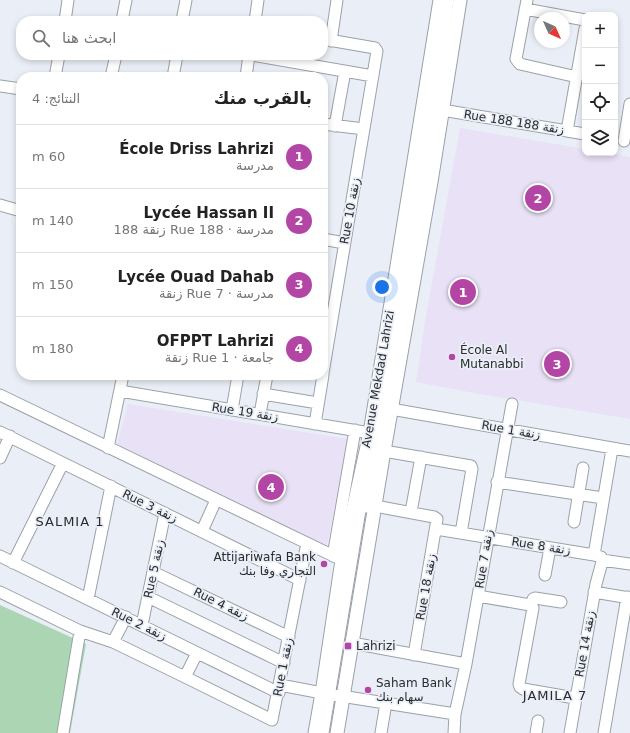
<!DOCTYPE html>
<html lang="ar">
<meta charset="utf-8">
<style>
:root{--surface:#fff;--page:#f6f6f6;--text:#222;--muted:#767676;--line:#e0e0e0;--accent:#b346a5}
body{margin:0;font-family:"DejaVu Sans","Noto Sans Arabic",sans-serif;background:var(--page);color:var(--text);direction:rtl}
.controls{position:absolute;right:12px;top:12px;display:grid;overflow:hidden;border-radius:8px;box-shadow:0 2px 6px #0003}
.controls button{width:36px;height:36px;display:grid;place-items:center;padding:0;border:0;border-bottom:1px solid var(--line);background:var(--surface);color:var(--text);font:20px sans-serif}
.compass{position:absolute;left:534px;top:12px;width:36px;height:36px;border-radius:50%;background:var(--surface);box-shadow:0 2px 6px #0003;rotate:135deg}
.you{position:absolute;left:382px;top:287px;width:14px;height:14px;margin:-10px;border:3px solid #fff;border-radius:50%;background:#1a73e8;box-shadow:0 0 0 6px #1a73e833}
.badge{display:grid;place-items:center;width:26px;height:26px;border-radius:50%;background:var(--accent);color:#fff;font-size:13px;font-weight:700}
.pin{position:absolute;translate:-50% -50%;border:2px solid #fff;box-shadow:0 1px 4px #0006}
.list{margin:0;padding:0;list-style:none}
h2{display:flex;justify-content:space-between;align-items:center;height:52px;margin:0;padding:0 16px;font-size:17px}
h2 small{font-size:13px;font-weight:400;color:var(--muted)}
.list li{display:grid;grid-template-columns:26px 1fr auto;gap:12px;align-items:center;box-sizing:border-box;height:64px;padding:0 16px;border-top:1px solid var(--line)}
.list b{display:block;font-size:15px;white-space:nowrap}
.list p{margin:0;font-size:13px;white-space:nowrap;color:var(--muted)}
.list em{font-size:13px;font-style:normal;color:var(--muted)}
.icon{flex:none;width:22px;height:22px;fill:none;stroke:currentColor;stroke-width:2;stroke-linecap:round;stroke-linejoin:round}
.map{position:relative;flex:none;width:630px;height:733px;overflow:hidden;direction:ltr}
.search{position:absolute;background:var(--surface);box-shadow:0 2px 6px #0003;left:16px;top:16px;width:312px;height:44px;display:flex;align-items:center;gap:10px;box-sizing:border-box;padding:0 14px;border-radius:16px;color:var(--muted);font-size:15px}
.panel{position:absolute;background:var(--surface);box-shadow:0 2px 6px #0003;left:16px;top:72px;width:312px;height:308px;border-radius:16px;direction:rtl}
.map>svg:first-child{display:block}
</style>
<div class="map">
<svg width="630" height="733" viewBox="0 0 630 733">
<rect width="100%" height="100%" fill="#eaeff7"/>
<!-- education -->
<path fill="#e9e1f6" d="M 460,128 L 585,149 L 585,153 L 609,153 L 630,157 L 630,419 L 479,394 L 416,382 L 425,321 Z
M 128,404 L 348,439 L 327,545 L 291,530 L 117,444 Z"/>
<!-- green -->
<path fill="#abd5b3" d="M 0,605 L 86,644 L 70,733 L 0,733 Z"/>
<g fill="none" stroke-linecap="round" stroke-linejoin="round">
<defs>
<path id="minor" d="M 527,0 L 516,59 L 520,64 L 577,77
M 525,9 L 585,20
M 65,21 L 68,0
M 122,21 L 126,0
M 182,21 L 186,0
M 255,21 L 258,0
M 323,39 L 375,48 L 377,51 L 323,373
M 331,41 L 337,0
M 252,55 L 373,76
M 55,77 L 59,55
M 111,77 L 116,55
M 173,77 L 177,55
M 246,77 L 249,55
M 0,86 L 21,89
M 442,110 L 585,134
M 323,124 L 364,129
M 335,126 L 345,71
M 567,131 L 585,29
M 624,141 L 630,104
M 0,205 L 21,211
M 323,239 L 344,243
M 120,391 L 370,433
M 263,394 L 318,403
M 0,395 L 342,560
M 391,409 L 630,451
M 232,410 L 238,375
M 260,414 L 267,375
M 315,424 L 323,375
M 0,432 L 300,580
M 108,448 L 123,375
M 384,451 L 471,466 L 472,469 L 461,533
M 0,458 L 10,436
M 497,482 L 603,498
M 375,506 L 434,517 L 437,519 L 414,655
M 366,507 L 437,76 L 448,0
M 411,512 L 421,457
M 574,522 L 583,468
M 436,529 L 594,555 L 601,557 L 602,562 L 596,584 L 570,733
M 202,531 L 216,500
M 594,555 L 612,449
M 0,556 L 279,693
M 333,556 L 355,430
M 602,560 L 630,564
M 13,563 L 63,463
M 153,572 L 289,637
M 545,575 L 550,548
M 0,592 L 80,631 L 63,733
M 594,592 L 630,598
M 478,596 L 530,605 L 533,608 L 519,684 L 520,687 L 523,689 L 575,698
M 148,597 L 284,663
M 88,599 L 111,486
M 531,606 L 533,599 L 535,598 L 561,602
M 142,625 L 165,513
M 80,631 L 113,642 L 185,677 L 197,653
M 113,642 L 126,617
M 352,643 L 466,664
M 185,677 L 272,720 L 307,543
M 280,685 L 322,693 L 455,714
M 323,733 L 362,498
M 381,733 L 386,703
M 454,733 L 455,714 L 466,664 L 512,404
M 536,733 L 538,721
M 604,733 L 627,597"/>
<path id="major" d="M 315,733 L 322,693 L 342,560 L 370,433 L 440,0
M 337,733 L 384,451 L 431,182 L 460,0"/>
</defs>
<!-- minor casing -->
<use href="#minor" stroke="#9ba1a8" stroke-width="13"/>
<!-- major casing -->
<use href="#major" stroke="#9ba1a8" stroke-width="15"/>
<!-- minor -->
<use href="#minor" stroke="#fff" stroke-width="11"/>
<!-- major -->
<use href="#major" stroke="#fff" stroke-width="13"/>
</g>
<!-- markers -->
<g fill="#b346a5" stroke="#eaeff7" stroke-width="1.5">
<circle cx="452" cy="357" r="4"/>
<circle cx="324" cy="564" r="4"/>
<rect x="344" y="642" width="8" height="8" rx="2"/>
<circle cx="368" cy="690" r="4"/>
</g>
<g text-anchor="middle" stroke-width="3.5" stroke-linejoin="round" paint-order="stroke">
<!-- street labels -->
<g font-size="12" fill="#292b2e" stroke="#eaeff7">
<text transform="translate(514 122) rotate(9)" y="4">Rue 188 زنقة 188</text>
<text transform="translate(350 211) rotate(-80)" y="4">Rue 10 زنقة</text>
<text transform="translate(378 379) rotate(-80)" y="4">Avenue Mekdad Lahrizi</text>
<text transform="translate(245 412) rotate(9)" y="4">Rue 19 زنقة</text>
<text transform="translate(511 430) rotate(10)" y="4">Rue 1 زنقة</text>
<text transform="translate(150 506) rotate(26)" y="4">Rue 3 زنقة</text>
<text transform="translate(541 546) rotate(9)" y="4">Rue 8 زنقة</text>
<text transform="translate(484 559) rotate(-81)" y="4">Rue 7 زنقة</text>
<text transform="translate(154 569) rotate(-78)" y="4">Rue 5 زنقة</text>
<text transform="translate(426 587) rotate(-80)" y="4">Rue 18 زنقة</text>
<text transform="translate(221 604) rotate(26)" y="4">Rue 4 زنقة</text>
<text transform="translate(139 624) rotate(26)" y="4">Rue 2 زنقة</text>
<text transform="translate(585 644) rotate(-80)" y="4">Rue 14 زنقة</text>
<text transform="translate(283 667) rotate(-79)" y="4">Rue 1 زنقة</text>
</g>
<!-- poi labels -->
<g font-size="12" fill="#292b2e" stroke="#eaeff7" text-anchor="start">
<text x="460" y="354">École Al<tspan x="460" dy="14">Mutanabbi</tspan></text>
<text x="316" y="561" text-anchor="end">Attijariwafa Bank<tspan x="316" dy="14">التجاري وفا بنك</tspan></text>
<text x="356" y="650">Lahrizi</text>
<text x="376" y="687">Saham Bank<tspan x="376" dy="14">سهام بنك</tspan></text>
</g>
<!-- neighbourhood labels -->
<g font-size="13" letter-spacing="1" fill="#292b2e" stroke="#eaeff7">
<text x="70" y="526">SALMIA 1</text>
<text x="555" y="700">JAMILA 7</text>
</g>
</g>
</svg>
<div class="controls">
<button>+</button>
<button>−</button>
<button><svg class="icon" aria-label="locate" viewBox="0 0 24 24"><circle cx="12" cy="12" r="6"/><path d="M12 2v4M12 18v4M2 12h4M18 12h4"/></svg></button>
<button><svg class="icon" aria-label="layers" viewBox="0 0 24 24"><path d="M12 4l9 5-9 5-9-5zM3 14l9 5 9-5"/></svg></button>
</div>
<svg class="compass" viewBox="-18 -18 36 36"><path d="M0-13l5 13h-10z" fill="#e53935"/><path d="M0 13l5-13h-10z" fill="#767676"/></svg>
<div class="you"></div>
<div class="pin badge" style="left:463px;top:292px">1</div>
<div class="pin badge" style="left:538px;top:198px">2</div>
<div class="pin badge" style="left:557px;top:364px">3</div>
<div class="pin badge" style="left:271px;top:487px">4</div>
<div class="search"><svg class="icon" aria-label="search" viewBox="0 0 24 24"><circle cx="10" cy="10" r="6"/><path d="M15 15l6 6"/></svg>ابحث هنا</div>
<section class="panel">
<h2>بالقرب منك<small>النتائج: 4</small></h2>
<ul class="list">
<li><span class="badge">1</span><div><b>École Driss Lahrizi</b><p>مدرسة</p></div><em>60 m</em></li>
<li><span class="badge">2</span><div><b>Lycée Hassan II</b><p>مدرسة · Rue 188 زنقة 188</p></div><em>140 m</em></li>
<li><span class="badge">3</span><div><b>Lycée Ouad Dahab</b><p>مدرسة · Rue 7 زنقة</p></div><em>150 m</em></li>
<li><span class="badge">4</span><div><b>OFPPT Lahrizi</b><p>جامعة · Rue 1 زنقة</p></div><em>180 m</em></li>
</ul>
</section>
</div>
